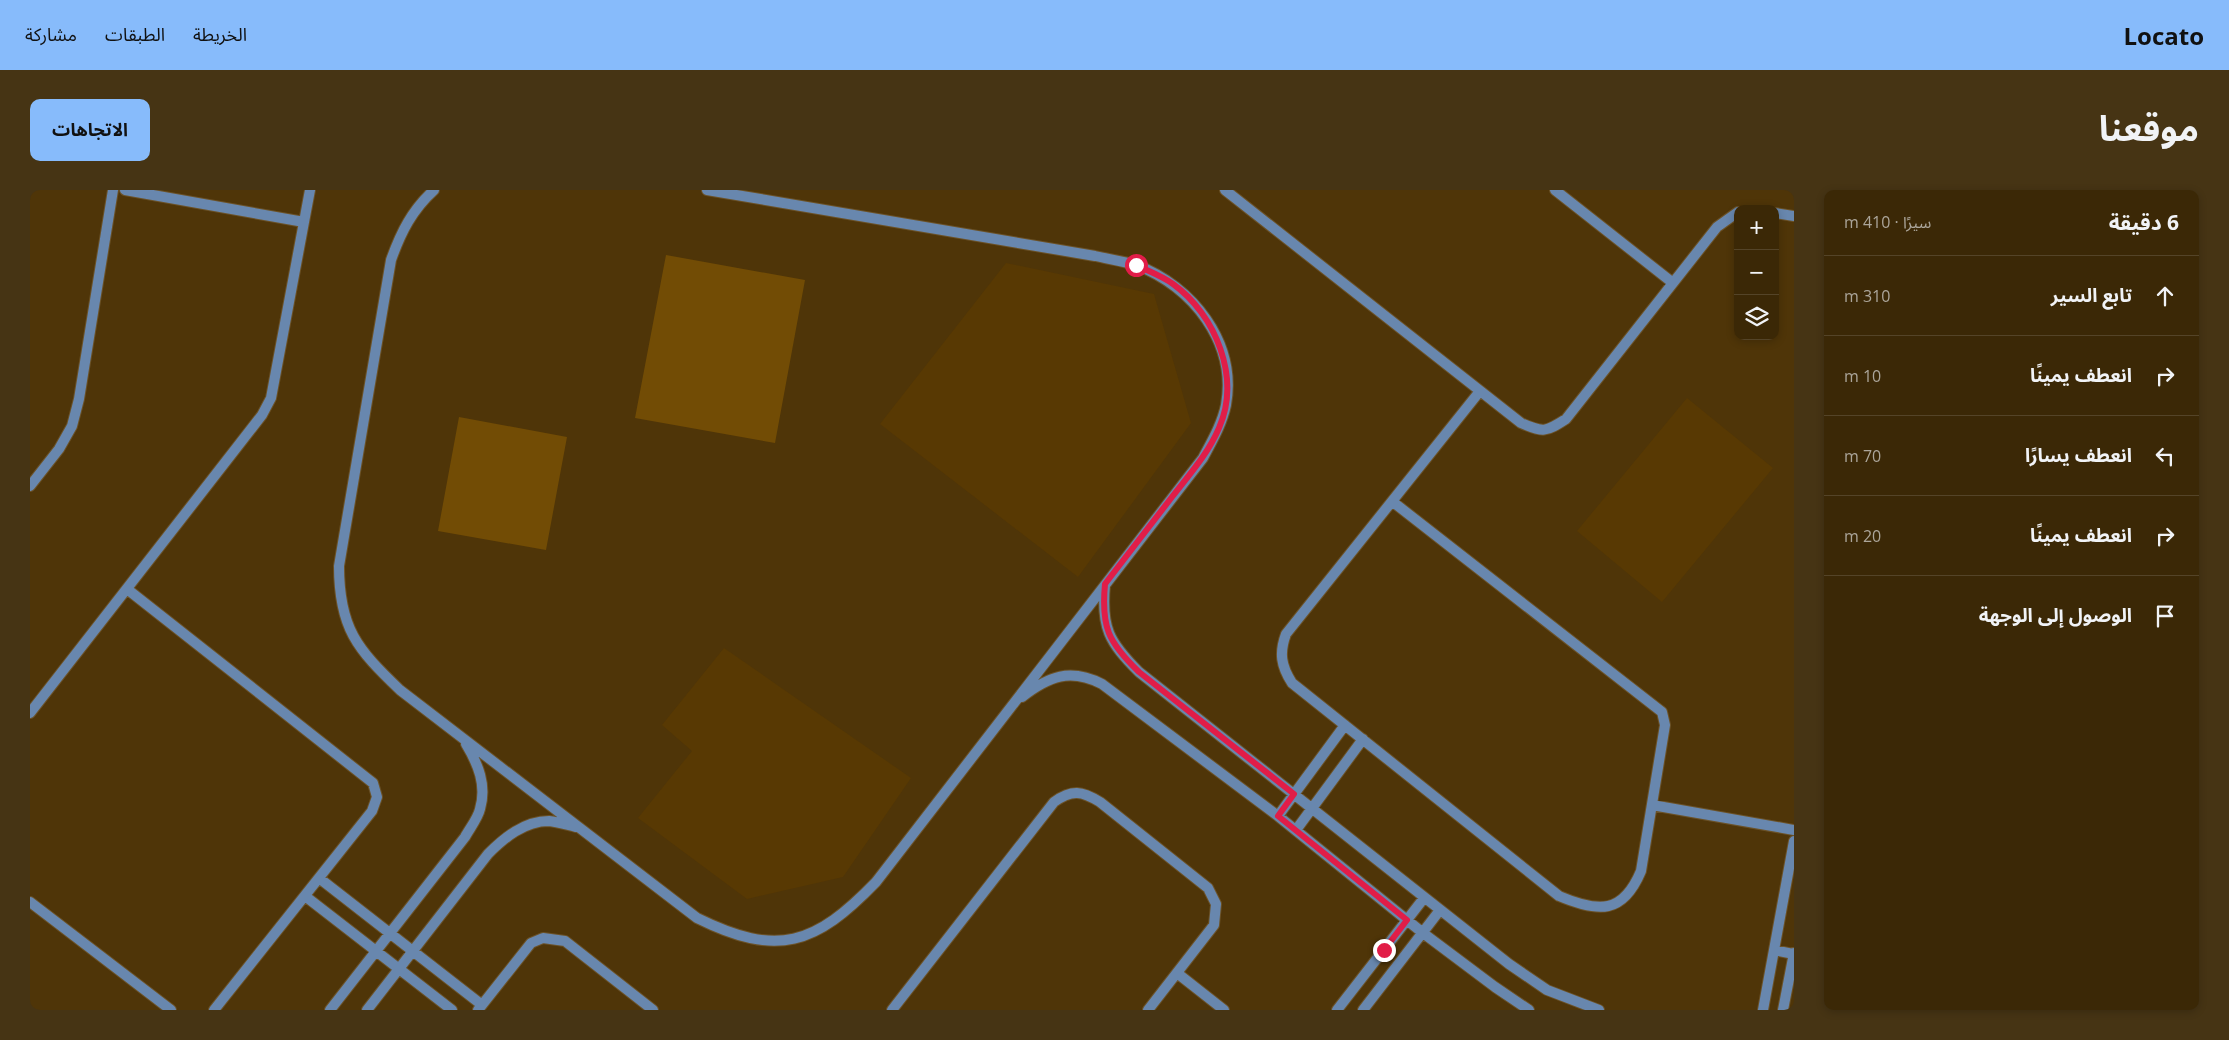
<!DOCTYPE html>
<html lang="ar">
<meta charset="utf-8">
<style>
:root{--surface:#3b2806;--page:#463414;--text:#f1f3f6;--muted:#aca69b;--line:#544428;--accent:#87bbfb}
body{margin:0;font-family:"Open Sans","Noto Sans Arabic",sans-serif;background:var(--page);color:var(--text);direction:rtl}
.controls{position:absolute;right:15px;top:15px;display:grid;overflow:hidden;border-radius:10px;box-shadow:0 2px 8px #0003}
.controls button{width:45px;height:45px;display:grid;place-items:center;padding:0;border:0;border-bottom:1px solid var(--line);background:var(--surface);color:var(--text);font:25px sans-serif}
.stop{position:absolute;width:15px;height:15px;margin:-11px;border:4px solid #e11d48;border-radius:50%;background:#fff}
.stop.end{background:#e11d48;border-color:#fff;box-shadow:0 1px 5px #0008}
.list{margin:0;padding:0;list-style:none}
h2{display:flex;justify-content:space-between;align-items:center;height:65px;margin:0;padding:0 20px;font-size:21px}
h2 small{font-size:16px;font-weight:400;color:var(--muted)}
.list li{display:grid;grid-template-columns:32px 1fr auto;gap:15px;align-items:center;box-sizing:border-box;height:80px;padding:0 20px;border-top:1px solid var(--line)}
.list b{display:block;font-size:19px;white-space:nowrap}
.list em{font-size:16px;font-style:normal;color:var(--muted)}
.icon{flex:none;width:28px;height:28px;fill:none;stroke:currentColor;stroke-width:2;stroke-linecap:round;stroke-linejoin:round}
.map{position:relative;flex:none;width:1764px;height:820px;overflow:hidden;direction:ltr;border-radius:10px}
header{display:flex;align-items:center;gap:30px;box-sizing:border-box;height:70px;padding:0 25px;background:var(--accent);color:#111}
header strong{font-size:24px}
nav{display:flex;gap:28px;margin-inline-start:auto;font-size:18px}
.intro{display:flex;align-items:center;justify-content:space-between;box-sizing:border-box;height:120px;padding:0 30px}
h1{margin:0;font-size:35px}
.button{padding:12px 22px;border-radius:10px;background:var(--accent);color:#111;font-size:18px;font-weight:700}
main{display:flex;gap:30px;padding:0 30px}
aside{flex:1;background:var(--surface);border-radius:10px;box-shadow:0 2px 8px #0003}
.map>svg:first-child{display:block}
</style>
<header>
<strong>Locato</strong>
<nav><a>الخريطة</a><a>الطبقات</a><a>مشاركة</a></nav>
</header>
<div class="intro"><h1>موقعنا</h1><a class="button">الاتجاهات</a></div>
<main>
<aside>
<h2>6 دقيقة<small>سيرًا · 410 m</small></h2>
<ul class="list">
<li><svg class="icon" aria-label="ahead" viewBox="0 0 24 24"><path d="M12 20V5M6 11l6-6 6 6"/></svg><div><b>تابع السير</b></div><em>310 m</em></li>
<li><svg class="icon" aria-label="right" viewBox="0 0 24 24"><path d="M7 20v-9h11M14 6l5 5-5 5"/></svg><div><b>انعطف يمينًا</b></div><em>10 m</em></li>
<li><svg class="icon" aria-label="left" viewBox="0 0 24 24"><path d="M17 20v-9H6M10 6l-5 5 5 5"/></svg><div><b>انعطف يسارًا</b></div><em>70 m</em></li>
<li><svg class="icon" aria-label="right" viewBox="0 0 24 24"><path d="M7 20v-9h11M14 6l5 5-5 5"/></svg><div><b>انعطف يمينًا</b></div><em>20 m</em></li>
<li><svg class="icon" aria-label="arrive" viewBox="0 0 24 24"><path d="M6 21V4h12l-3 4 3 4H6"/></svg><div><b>الوصول إلى الوجهة</b></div></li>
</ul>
</aside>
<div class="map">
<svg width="1764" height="820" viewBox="0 0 1764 820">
<rect width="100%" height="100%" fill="#4f3508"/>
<!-- built -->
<path fill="#583903" d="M 976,73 L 1124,104 L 1161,233 L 1048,387 L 850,234 Z
M 1657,208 L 1743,278 L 1632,412 L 1547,341 Z
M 694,458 L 881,588 L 813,687 L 717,709 L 608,628 L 662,561 L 632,535 Z"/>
<!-- building -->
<path fill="#724c05" d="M 636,65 L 775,90 L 745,253 L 605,228 Z
M 429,227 L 537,247 L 516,360 L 408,341 Z"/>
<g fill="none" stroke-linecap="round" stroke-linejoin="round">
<defs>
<path id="minor" d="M 95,0 L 274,32
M 404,0 C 382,20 371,42 361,70 L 309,376 C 309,438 327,459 370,500 L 667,728 C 748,768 785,755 846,692 L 1173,268 C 1182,251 1192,234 1196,215 C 1207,153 1163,96 1106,75 C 1093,71 1078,69 1065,66 L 677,0
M 1195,0 L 1491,233 C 1513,243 1516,242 1536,229 L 1687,37 L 1708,22
M 1525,0 L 1643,93
M 1745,23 L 1764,26
M 0,296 L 29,259 L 42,236 L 49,209 L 83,0
M 1363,312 L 1632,522 L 1635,535 L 1611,681 C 1593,724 1569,723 1529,706 L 1262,493 C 1251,476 1249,463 1256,444 L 1450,201
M 1075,395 C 1071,438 1079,452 1109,482 L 1479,774 L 1517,800 L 1569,820
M 97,399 L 343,593 L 347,607 L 342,621 L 184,820
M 992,507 C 1019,486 1040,478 1072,494 L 1248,626 L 1393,743 L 1465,797 L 1499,820
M 0,523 L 232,225 L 241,208 L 280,0
M 1622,615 L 1764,640
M 1248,626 L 1315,535
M 1266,640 L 1333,549
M 289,688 L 452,815
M 275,706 L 422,820
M 0,712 L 141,820
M 1744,760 L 1764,764
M 1147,783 L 1194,820
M 300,820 L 435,647 C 440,638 448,628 450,619 C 457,595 448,574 436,554
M 337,820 L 458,664 C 474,648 494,631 519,631 C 528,632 537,635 546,637
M 448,820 L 501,753 L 513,748 L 535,751 L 623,820
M 862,820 L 1024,612 C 1042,599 1052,601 1070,612 L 1178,698 L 1186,714 L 1184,735 L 1118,820
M 1307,820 L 1394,708
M 1333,820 L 1410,720
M 1733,820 L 1764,651
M 1753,820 L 1764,763"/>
</defs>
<!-- minor casing -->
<use href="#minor" stroke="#6b5228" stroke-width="12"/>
<!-- minor -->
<use href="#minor" stroke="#6887ae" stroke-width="10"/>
</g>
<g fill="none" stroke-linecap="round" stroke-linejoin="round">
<!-- route -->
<path stroke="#e11d48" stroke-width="6" d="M 1106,75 C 1118,81 1132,86 1143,94 C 1186,125 1211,188 1189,238 C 1178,264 1159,285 1142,307 C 1120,336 1097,365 1075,394 C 1071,437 1078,452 1109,482 L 1264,604 L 1248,626 L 1377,730 L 1354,760"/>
</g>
</svg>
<div class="controls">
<button>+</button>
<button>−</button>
<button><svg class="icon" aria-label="layers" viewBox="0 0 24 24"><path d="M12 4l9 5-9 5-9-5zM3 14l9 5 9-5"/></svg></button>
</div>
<div class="stop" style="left:1106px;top:75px"></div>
<div class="stop end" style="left:1354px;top:760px"></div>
</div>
</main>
